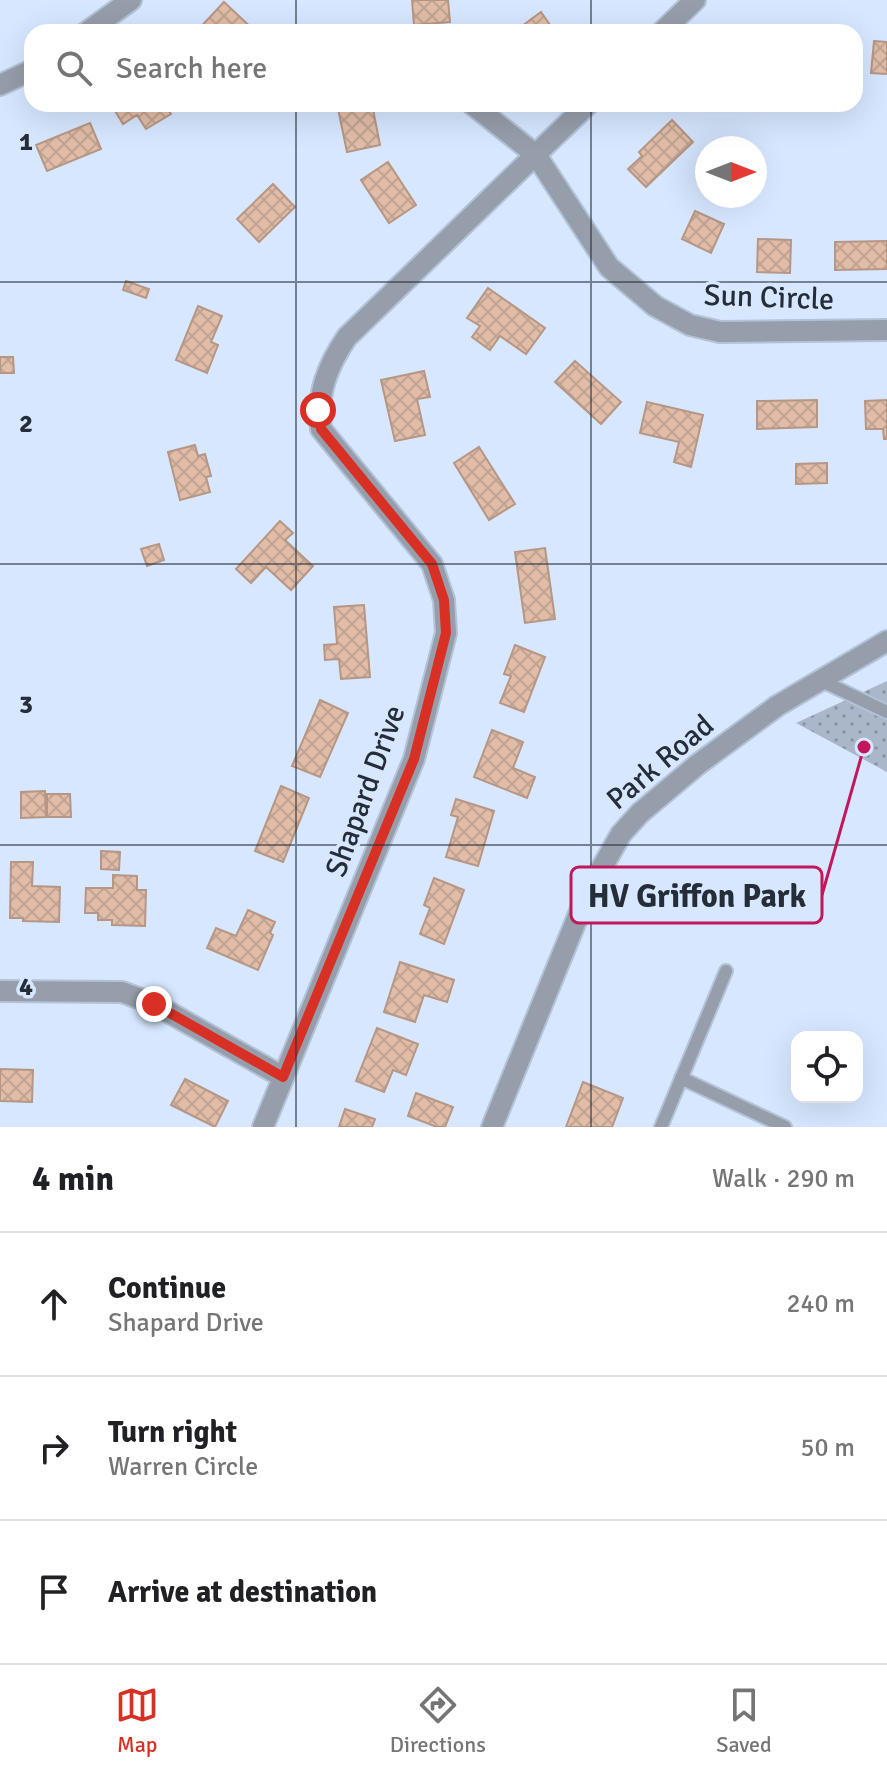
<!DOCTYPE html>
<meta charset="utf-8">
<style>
:root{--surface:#fff;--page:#f2f2f2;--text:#202124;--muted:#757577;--line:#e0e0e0;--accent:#d93025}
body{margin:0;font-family:Signika,sans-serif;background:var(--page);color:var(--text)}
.controls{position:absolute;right:24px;bottom:24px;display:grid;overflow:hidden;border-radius:16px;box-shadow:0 8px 32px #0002}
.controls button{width:72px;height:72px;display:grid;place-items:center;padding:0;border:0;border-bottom:2px solid var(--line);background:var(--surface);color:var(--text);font:40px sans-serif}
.compass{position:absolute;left:695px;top:136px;width:72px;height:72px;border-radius:50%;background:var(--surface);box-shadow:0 8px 32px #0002;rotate:90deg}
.stop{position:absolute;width:24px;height:24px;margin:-18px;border:6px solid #d93025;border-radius:50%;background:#fff}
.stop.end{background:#d93025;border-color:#fff;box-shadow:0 2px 8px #0008}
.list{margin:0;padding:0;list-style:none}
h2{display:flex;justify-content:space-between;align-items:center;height:104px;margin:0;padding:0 32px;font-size:34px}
h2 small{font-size:26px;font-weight:400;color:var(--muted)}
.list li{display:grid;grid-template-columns:52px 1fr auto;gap:24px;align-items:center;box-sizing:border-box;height:144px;padding:0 32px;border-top:2px solid var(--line)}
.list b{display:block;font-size:30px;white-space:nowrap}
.list p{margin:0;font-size:26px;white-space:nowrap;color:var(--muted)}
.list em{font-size:26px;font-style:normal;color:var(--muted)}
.icon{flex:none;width:44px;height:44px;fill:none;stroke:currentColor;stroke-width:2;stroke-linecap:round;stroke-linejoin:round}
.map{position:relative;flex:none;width:887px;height:1127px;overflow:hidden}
.search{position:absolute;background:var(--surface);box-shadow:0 8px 32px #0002;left:24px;right:24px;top:24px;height:88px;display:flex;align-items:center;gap:20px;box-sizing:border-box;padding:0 28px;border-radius:24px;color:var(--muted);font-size:30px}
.sheet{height:536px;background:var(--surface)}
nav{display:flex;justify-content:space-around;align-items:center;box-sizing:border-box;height:112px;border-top:2px solid var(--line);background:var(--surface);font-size:22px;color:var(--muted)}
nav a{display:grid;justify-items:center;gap:4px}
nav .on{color:var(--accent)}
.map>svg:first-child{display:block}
</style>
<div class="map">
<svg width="887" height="1127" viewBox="0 0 887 1127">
<defs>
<pattern id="grass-dots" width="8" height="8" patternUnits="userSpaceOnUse" patternTransform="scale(2)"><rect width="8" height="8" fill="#aab7ca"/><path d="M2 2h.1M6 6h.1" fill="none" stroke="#8a95a5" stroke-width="1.8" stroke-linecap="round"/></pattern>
<pattern id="building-cross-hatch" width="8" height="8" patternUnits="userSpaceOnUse" patternTransform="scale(2)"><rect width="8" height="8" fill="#e1bda8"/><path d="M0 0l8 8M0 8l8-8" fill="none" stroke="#c1a391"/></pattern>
</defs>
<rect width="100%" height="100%" fill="#d6e7ff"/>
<!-- grass -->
<path fill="url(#grass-dots)" d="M 887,681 L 887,772 L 796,723 Z"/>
<!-- building -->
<path fill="url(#building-cross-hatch)" stroke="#b69684" stroke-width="2" d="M 412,0 L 448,0 L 450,22 L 414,25 Z
M 224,2 L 256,32 L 196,32 Z
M 541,12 L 555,32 L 520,32 L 518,29 Z
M 874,41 L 887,42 L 887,74 L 871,73 Z
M 111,104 L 164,104 L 171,114 L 146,129 L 137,115 L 123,124 Z
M 337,104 L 372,104 L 380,145 L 347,152 Z
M 672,120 L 693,142 L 646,187 L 628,169 L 642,156 L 639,152 Z
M 90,123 L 101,149 L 47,171 L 36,145 Z
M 388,162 L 416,205 L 389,223 L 361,180 Z
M 273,184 L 295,207 L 259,242 L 237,219 Z
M 695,211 L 724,224 L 711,253 L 682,239 Z
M 758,239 L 791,240 L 790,273 L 757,272 Z
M 887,241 L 887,269 L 835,270 L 835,242 Z
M 126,281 L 149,289 L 146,298 L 123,290 Z
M 488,288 L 545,328 L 526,354 L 500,336 L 490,350 L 472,337 L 480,326 L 467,318 Z
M 198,306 L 222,316 L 211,342 L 218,345 L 207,373 L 176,360 Z
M 0,357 L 13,357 L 14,373 L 0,373 Z
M 575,361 L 621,402 L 601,424 L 555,382 Z
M 424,371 L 430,397 L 417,399 L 425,435 L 395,441 L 381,380 Z
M 817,400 L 817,427 L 757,429 L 757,401 Z
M 887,400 L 887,439 L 884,439 L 883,429 L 866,429 L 865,401 Z
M 647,402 L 703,415 L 691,467 L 674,462 L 679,442 L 640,433 Z
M 195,445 L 198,456 L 205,454 L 211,476 L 206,477 L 210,492 L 180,500 L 168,452 Z
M 479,447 L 515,504 L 489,520 L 454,463 Z
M 827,463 L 827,483 L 796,484 L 796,464 Z
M 280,521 L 293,533 L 285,540 L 313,566 L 291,590 L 266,567 L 251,583 L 236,569 Z
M 159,544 L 164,560 L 147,566 L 141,549 Z
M 545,548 L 555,619 L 525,623 L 515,552 Z
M 364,605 L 370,677 L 341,679 L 339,659 L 325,660 L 324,645 L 337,644 L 334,607 Z
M 515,645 L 545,657 L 524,712 L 500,703 L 511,676 L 504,674 Z
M 320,700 L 348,713 L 320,777 L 292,766 Z
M 492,730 L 523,742 L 513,768 L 535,777 L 527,798 L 474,777 Z
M 281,786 L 309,798 L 283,862 L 255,851 Z
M 45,791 L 46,817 L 21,818 L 21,792 Z
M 47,794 L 70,794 L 71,817 L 47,817 Z
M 456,799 L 494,811 L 478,866 L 446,857 L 458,817 L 451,815 Z
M 101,851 L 120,852 L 119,870 L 101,869 Z
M 11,862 L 33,862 L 32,886 L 60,887 L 59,922 L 23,921 L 23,918 L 10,918 Z
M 113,875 L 137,876 L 137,890 L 146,890 L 145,926 L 112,925 L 112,920 L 98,920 L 98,913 L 85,913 L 86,888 L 113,888 Z
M 434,878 L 464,890 L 444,944 L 420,934 L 430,908 L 424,905 Z
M 248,910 L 275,922 L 270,933 L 273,935 L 258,970 L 207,948 L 216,928 L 236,936 Z
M 400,962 L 454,980 L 447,1002 L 424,995 L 415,1022 L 384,1012 Z
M 377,1028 L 418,1044 L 406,1075 L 393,1070 L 384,1092 L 356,1081 Z
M 0,1069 L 33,1070 L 32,1102 L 0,1101 Z
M 185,1079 L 228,1101 L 215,1127 L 171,1105 Z
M 583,1082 L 623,1098 L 612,1127 L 566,1127 Z
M 416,1093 L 453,1107 L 445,1127 L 437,1127 L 408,1116 Z
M 345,1109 L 375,1119 L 372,1127 L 339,1127 Z"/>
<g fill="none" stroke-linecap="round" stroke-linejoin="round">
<defs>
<path id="lane" d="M 822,681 L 887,712
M 681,1078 L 785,1127
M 661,1127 L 726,971"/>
<path id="street" d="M 87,32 L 131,0
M 662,32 L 695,0
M 0,85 L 32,70
M 472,104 L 536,155 L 609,267 L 655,306 L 690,325 L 720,332 L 887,330
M 0,991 L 122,992 L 154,1004 L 283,1077
M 263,1127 L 414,759 L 446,633 L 444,600 L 432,564 L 321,429 C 316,394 328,365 347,337 L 588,104
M 492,1127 L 587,894 L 621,834 L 640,813 L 697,765 L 777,706 L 887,641"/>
</defs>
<!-- lane casing -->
<use href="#lane" stroke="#b3c2d7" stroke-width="16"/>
<!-- street casing -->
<use href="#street" stroke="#b3c2d7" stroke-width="24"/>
<!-- lane -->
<use href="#lane" stroke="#959eaa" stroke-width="12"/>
<!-- street -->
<use href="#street" stroke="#959eaa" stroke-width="20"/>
</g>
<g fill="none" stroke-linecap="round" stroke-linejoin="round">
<!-- route -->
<path stroke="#d93025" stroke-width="10" d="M 154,1004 L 283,1077 L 414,759 L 446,633 L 444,600 L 432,564 L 321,429 L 318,410"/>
</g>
<!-- grid -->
<path fill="none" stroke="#252d38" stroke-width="2" stroke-opacity="0.55" d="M 296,0 L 296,32M 591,0 L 591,32M 296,104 L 296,1127M 591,104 L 591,1127M 0,282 L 887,282M 0,564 L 887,564M 0,845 L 887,845"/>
<g text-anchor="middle" stroke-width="7" stroke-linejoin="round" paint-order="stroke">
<!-- street labels -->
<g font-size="30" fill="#252d38" stroke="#d6e7ff">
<text transform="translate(769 297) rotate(2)" y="10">Sun Circle</text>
<text transform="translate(660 762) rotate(-40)" y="10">Park Road</text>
<text transform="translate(365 791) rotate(-70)" y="10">Shapard Drive</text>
</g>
</g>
<g font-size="26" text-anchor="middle" font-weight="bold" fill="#252d38" stroke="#d6e7ff" stroke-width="7" stroke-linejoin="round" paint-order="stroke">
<text x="26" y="150">1</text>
<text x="26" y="432">2</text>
<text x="26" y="713">3</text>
<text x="26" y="995">4</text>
</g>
<!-- callouts -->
<path fill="none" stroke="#c2185b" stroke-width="3" d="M864 747L822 895"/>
<circle fill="#c2185b" stroke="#d6e7ff" stroke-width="3" cx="864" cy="747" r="8"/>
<rect fill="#d6e7ff" stroke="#c2185b" stroke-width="3" x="571" y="867" width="251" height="56" rx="8"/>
<g font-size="32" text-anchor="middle" font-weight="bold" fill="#252d38">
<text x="697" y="907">HV Griffon Park</text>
</g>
</svg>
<div class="controls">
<button><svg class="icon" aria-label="locate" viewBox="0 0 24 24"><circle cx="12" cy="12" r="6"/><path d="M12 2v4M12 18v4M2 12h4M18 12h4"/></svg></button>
</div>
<svg class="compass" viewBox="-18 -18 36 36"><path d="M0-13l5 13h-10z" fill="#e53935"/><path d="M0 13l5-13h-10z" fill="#757577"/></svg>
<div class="stop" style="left:318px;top:410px"></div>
<div class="stop end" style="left:154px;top:1004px"></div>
<div class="search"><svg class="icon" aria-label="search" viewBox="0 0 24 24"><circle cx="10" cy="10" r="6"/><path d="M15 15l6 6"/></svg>Search here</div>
</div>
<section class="sheet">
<h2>4 min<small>Walk · 290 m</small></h2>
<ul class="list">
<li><svg class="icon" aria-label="ahead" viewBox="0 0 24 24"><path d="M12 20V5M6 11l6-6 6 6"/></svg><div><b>Continue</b><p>Shapard Drive</p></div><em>240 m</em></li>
<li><svg class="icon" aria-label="right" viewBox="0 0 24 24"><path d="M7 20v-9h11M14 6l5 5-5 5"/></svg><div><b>Turn right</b><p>Warren Circle</p></div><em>50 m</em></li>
<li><svg class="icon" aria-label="arrive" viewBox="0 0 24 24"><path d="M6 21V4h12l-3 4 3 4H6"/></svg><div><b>Arrive at destination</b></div></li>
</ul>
</section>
<nav>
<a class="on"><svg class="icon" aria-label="map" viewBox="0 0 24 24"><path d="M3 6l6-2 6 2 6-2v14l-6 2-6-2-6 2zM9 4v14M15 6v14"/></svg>Map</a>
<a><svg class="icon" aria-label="directions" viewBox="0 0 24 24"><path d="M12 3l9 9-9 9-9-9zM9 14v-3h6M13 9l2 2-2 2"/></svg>Directions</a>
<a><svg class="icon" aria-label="saved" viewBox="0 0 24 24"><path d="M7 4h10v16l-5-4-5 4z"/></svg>Saved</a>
</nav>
